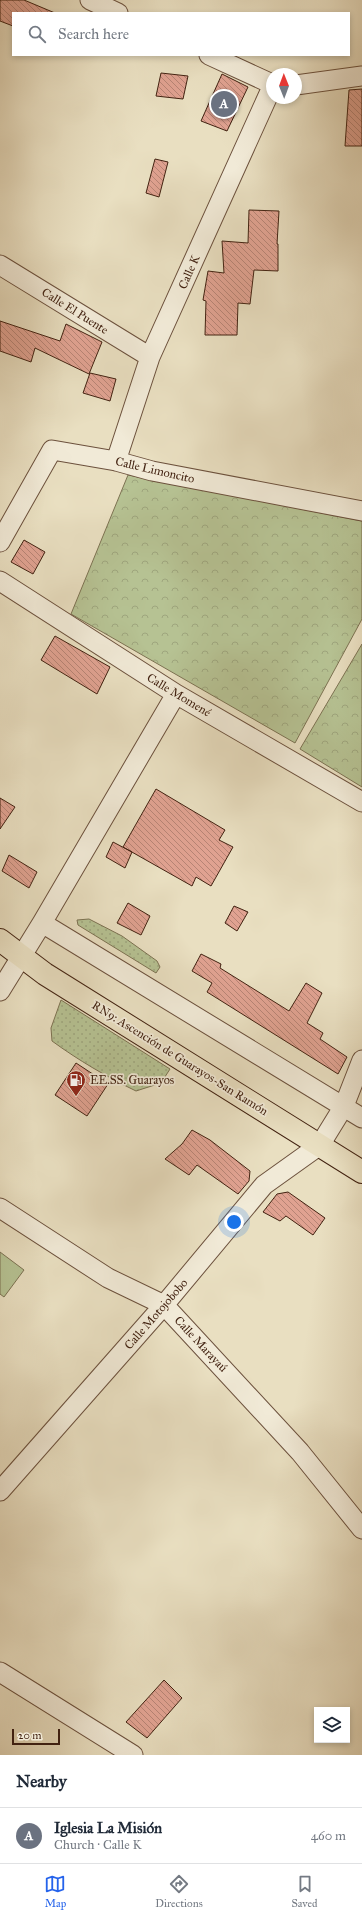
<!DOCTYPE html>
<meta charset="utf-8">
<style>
:root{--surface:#fff;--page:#f6f6f7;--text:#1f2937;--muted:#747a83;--line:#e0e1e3;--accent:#2563eb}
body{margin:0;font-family:"IM FELL Great Primer",serif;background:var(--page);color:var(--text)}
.controls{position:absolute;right:12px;bottom:12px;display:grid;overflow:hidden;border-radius:0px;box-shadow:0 2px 6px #0003}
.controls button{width:36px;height:36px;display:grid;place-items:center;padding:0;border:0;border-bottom:1px solid var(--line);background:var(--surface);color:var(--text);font:20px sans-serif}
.compass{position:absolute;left:266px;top:68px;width:36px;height:36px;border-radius:50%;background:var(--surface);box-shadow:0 2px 6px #0003;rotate:359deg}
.scale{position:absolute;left:12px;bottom:10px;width:48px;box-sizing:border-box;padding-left:4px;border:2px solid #422211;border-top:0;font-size:11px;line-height:14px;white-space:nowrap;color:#422211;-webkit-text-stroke:3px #f1ead7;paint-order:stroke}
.you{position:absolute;left:234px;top:1222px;width:14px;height:14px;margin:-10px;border:3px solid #fff;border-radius:50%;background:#1a73e8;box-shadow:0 0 0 6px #1a73e833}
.badge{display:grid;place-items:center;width:26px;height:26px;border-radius:50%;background:var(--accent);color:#fff;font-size:13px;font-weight:700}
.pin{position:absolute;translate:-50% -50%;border:2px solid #fff;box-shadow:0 1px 4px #0006}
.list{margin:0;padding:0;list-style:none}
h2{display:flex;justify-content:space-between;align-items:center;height:52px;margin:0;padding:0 16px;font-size:17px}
h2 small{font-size:13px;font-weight:400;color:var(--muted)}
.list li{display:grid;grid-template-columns:26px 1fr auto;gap:12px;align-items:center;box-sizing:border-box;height:56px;padding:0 16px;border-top:1px solid var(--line)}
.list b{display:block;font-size:15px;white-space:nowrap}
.list p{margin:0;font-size:13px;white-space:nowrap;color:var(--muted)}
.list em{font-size:13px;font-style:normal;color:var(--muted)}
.icon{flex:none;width:22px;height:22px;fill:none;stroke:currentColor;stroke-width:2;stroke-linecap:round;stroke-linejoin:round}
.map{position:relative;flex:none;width:362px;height:1755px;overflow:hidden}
.search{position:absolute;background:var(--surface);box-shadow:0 2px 6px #0003;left:12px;right:12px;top:12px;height:44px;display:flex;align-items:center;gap:10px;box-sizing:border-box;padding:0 14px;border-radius:0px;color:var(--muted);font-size:15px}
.sheet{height:108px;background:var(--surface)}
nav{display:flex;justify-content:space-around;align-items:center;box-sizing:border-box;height:56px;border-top:1px solid var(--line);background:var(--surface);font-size:11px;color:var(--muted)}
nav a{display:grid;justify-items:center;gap:2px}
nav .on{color:var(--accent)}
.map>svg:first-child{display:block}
</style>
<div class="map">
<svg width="362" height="1755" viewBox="0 0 362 1755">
<defs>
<pattern id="grass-dots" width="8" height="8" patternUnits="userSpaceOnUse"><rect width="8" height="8" fill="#b6c293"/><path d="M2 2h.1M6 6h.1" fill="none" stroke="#9ea67e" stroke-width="1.8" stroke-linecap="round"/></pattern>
<pattern id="park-crowns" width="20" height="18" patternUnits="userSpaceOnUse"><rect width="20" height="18" fill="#b6c293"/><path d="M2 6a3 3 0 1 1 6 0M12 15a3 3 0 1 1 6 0" fill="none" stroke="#9ea67e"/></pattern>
<pattern id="building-back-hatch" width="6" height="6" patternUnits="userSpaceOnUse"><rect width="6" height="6" fill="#e0a291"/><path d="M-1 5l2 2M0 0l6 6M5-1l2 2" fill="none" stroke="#b78475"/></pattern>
</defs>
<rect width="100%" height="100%" fill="#e9dfc1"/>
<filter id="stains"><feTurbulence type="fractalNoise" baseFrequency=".005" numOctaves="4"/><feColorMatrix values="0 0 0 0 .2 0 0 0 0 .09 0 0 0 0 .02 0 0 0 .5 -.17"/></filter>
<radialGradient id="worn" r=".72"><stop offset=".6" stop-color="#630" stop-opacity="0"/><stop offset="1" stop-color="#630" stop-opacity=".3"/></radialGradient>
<!-- grass -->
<path fill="url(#grass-dots)" stroke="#7c7252" d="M 89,919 L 122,936 L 157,961 L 160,967 L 156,973 L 78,925 L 77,920 Z
M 61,1000 L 170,1069 L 161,1083 L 136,1091 C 107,1077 78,1060 52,1041 L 51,1028 Z"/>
<!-- park -->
<path fill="url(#park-crowns)" stroke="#7c7252" d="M 128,475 L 362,521 L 362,619 L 295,743 L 71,614 Z
M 362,644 L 362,787 L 300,749 Z"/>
<!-- pitch -->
<path fill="#b6c293" stroke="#7c7252" d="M 0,1252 L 24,1270 L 4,1297 L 0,1294 Z"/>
<!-- building -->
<path fill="url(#building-back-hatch)" stroke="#422211" d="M 0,0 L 24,0 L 55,13 L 13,13 L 13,26 L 0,21 Z
M 161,73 L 188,76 L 183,99 L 156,96 Z
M 222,74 L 248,87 L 227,131 L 201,121 Z
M 362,89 L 362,146 L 345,146 L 349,90 Z
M 155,159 L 168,162 L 159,197 L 146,193 Z
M 249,210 L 279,211 L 277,244 L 278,244 L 278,271 L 254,270 L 250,304 L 238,303 L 237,335 L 205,335 L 206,301 L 203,300 L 208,271 L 224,273 L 222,241 L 248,243 Z
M 0,321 L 60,341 L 66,324 L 102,342 L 89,374 L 35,348 L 31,362 L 0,351 Z
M 90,373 L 116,379 L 110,401 L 83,393 Z
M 24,540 L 45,552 L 33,574 L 11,562 Z
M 55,636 L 110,667 L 97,694 L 41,660 Z
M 156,789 L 225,830 L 219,840 L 233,847 L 211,886 L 196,877 L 192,886 L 123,847 Z
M 0,798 L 15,807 L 0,829 Z
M 113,842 L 132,852 L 125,868 L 106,857 Z
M 9,855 L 37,872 L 29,888 L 2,871 Z
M 128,903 L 150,916 L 141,935 L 117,923 Z
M 234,906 L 248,912 L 237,931 L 225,923 Z
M 201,954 L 221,964 L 220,968 L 289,1011 L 306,983 L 322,993 L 307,1023 L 323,1033 L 320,1039 L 347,1057 L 338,1074 L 207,992 L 212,983 L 192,971 Z
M 76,1063 L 108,1084 L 87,1116 L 55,1095 Z
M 192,1130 L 210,1140 L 250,1171 L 249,1181 L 238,1194 L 197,1165 L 189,1175 L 165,1159 L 182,1144 Z
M 288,1192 L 325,1218 L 313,1235 L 286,1216 L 280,1221 L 263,1212 L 277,1194 Z
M 164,1680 L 182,1698 L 147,1738 L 126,1722 Z"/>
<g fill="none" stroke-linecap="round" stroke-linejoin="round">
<defs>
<path id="minor" d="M 90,0 L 118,13
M 209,55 L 272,84
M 296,85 L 362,76
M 0,265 L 150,357
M 116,461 L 150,357 L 272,87
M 0,542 L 52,450 L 116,461 L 152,471 L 362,511
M 0,581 L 176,694 L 362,802
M 42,923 L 362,1118
M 0,991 L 42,923 L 176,694
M 0,1208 L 108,1278 L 164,1305 L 300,1452 L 362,1529
M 0,1491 L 164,1305 L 264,1185 L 320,1145 L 344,1106 L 362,1060
M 0,1672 L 133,1755"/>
<path id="highway" d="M 0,940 L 45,974 L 362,1172"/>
</defs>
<!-- minor casing -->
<use href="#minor" stroke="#6c513d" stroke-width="21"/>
<!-- highway casing -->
<use href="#highway" stroke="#422211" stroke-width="24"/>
<!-- minor -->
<use href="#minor" stroke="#f1ead7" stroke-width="19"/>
<!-- highway -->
<use href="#highway" stroke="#e9dfc1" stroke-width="22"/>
</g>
<!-- icons -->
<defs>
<symbol id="fuel-pin" viewBox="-11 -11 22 30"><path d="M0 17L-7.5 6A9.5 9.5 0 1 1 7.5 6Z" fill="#8f2418" stroke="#f1ead7"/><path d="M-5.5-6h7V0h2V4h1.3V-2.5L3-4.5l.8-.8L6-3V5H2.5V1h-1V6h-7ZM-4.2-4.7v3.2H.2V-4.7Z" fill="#fff"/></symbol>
</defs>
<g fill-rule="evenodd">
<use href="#fuel-pin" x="65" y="1069" width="22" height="30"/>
</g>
<g text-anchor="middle" stroke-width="3.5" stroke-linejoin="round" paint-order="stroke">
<!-- street labels -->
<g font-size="12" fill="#422211" stroke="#f1ead7">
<text transform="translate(189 272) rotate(-66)" y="4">Calle K</text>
<text transform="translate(75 311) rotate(32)" y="4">Calle El Puente</text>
<text transform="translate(155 470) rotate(13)" y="4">Calle Limoncito</text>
<text transform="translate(179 695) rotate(31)" y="4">Calle Momené</text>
<text transform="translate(180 1058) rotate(32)" y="4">RN9: Ascención de Guarayos-San Ramón</text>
<text transform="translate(156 1314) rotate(-49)" y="4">Calle Motojobobo</text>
<text transform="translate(201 1344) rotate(47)" y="4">Calle Marayaú</text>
</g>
<!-- poi labels -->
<g font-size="12" fill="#422211" stroke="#f1ead7" text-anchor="start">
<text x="90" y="1084">EE.SS. Guarayos</text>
</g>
</g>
<rect width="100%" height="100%" filter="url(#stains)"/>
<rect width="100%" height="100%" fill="url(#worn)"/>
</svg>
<div class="controls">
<button><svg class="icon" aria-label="layers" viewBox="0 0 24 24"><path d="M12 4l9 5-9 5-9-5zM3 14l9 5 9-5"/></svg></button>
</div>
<svg class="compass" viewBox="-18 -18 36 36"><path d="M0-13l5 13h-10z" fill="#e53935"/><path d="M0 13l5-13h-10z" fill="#747a83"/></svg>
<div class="scale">20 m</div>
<div class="you"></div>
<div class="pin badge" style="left:224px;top:104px;background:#6b7280">A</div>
<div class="search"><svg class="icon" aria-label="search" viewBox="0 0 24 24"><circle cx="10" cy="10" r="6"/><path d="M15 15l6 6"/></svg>Search here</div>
</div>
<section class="sheet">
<h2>Nearby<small></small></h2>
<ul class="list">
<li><span class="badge" style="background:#6b7280">A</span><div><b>Iglesia La Misión</b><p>Church · Calle K</p></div><em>460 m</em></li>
</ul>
</section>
<nav>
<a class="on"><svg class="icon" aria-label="map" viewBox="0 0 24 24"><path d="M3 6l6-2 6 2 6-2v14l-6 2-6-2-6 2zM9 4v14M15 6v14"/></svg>Map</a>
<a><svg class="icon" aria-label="directions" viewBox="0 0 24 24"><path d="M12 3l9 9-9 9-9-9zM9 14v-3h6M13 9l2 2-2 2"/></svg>Directions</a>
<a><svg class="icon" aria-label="saved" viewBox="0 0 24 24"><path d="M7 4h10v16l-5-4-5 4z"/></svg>Saved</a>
</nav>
